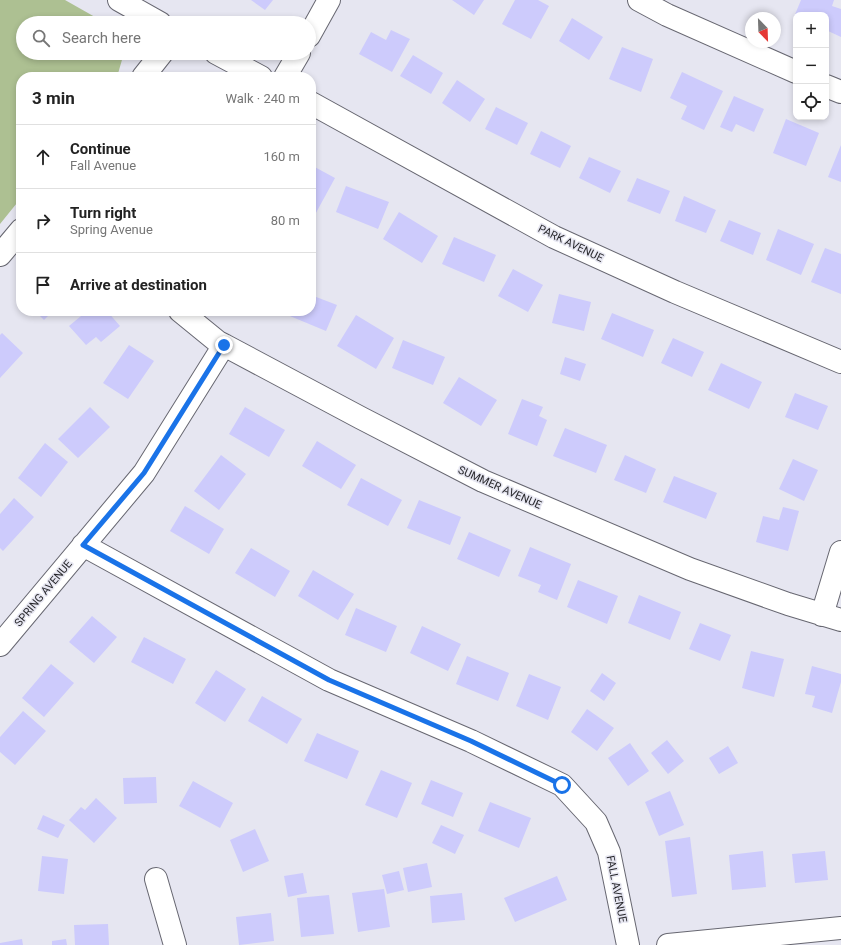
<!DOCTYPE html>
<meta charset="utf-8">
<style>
:root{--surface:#fff;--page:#f2f2f2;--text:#222;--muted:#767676;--line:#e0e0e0}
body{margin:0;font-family:Roboto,sans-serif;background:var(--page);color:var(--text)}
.controls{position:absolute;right:12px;top:12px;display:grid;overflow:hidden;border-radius:8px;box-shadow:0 2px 6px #0003}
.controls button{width:36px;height:36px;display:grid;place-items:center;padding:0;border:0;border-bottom:1px solid var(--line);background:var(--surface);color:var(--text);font:20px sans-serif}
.compass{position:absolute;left:745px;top:12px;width:36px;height:36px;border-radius:50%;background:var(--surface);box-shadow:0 2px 6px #0003;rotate:157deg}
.stop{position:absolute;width:12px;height:12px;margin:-9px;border:3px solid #1a73e8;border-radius:50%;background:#fff}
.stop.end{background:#1a73e8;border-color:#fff;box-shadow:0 1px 4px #0008}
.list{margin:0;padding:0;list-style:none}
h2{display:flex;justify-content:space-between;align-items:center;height:52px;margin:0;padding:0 16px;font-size:17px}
h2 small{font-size:13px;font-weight:400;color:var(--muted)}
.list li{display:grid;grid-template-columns:26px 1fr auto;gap:12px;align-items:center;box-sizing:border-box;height:64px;padding:0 16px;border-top:1px solid var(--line)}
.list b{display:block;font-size:15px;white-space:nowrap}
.list p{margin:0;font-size:13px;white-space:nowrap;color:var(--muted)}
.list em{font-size:13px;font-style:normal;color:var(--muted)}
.icon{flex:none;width:22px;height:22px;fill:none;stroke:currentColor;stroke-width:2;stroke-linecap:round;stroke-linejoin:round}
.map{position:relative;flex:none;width:841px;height:945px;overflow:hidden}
.search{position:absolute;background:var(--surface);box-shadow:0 2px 6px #0003;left:16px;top:16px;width:300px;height:44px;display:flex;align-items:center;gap:10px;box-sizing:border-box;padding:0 14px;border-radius:22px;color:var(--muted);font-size:15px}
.panel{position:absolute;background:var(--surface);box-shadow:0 2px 6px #0003;left:16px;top:72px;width:300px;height:244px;border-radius:16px}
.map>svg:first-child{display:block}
</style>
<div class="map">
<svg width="841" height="945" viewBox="0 0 841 945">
<rect width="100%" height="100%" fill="#e6e6f1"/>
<!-- forest -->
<path fill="#adc092" d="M 0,0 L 65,0 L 95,17 L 101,23 L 23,23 L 23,53 L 124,53 L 117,77 L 21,77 L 21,198 L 0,224 Z"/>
<!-- building -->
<path fill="#cdcbfc" d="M 251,0 L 273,0 L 265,10 Z
M 452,0 L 484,0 L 474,15 Z
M 515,0 L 538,0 L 549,6 L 531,39 L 502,24 Z
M 801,0 L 834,0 L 832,6 L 841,9 L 841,37 L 826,30 L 826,15 L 796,15 L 796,18 L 794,17 Z
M 572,18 L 603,37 L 589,60 L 559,41 Z
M 391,30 L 410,39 L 392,72 L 359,54 L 371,32 L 386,40 Z
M 622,47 L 653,59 L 641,92 L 609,79 Z
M 413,55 L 443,73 L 431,94 L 400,76 Z
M 682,72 L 723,91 L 704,130 L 681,119 L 687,106 L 670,98 Z
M 457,80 L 485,99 L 470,122 L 442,103 Z
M 734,96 L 764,109 L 754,132 L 736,124 L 732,132 L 720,127 Z
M 496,107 L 528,123 L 517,145 L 485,129 Z
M 786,119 L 819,133 L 806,166 L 773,153 Z
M 541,131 L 571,146 L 560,168 L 530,154 Z
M 841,145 L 841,182 L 828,177 Z
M 589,157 L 621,171 L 610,193 L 579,178 Z
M 311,165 L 335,178 L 311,222 Z
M 637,178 L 670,191 L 660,214 L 627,201 Z
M 346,186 L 389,202 L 378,229 L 336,212 Z
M 684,196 L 716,210 L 706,233 L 675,221 Z
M 399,212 L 438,236 L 422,263 L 383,239 Z
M 729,220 L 761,233 L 753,255 L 720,241 Z
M 778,229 L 814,244 L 801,275 L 766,260 Z
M 454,237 L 496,255 L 484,282 L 442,264 Z
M 825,248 L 841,254 L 841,294 L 811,282 Z
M 513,269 L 543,285 L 528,312 L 498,296 Z
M 559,294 L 591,302 L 584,331 L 552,323 Z
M 311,295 L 337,305 L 326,331 L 285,314 L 286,311 L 311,311 Z
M 35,311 L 53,311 L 44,320 Z
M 87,311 L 107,311 L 120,326 L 101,342 L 96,337 L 86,345 L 69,326 Z
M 612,313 L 654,330 L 643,357 L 601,339 Z
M 356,315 L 394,338 L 376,369 L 337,346 Z
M 2,333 L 23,353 L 0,378 L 0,335 Z
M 673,338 L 704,352 L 692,377 L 661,363 Z
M 403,340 L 445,357 L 433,385 L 392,368 Z
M 129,345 L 154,361 L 128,399 L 103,383 Z
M 565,357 L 586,364 L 580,381 L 560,374 Z
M 721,363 L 762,382 L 749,409 L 708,390 Z
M 459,377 L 497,400 L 481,426 L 443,403 Z
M 795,393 L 828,406 L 818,430 L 785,417 Z
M 522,399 L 543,407 L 539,416 L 547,420 L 537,446 L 508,434 Z
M 90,407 L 110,427 L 78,458 L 58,439 Z
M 245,407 L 285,430 L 269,457 L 229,434 Z
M 565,428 L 607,445 L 596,473 L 553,456 Z
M 317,441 L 356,465 L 341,489 L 302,466 Z
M 45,443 L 68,462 L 41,497 L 18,478 Z
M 221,455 L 246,474 L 219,510 L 194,491 Z
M 625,455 L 656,469 L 646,493 L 614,480 Z
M 793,459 L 818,470 L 804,501 L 779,489 Z
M 674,476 L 717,493 L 706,519 L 663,502 Z
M 361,478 L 402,500 L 388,526 L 347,505 Z
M 14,498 L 34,517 L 3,551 L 0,548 L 0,514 Z
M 419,500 L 461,517 L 450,545 L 407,528 Z
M 185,506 L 224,529 L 209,554 L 170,531 Z
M 783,507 L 799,511 L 788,551 L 756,542 L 763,516 L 779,520 Z
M 469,532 L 511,550 L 499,577 L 457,559 Z
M 530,547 L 571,564 L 557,600 L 538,592 L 541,585 L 518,576 Z
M 251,548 L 290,571 L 275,597 L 235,573 Z
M 313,570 L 354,594 L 338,620 L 298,596 Z
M 578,580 L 618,596 L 607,624 L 567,607 Z
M 639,595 L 681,612 L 670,640 L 628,623 Z
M 356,608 L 397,626 L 386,652 L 345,635 Z
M 92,616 L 117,637 L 94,663 L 69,642 Z
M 700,623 L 731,635 L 720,661 L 689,649 Z
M 422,626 L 461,644 L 448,671 L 410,653 Z
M 144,637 L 186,659 L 173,684 L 131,662 Z
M 751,651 L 784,659 L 774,697 L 742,688 Z
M 467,656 L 509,673 L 498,701 L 456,684 Z
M 51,664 L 74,683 L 44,717 L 22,698 Z
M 812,666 L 841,674 L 841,682 L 832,713 L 812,707 L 815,696 L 805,694 Z
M 216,670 L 246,689 L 225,722 L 195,703 Z
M 602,673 L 616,683 L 604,701 L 590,691 Z
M 529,674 L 561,687 L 548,720 L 516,706 Z
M 262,696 L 302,719 L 287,744 L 248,721 Z
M 587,709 L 614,728 L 597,751 L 571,732 Z
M 23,711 L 46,731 L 15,765 L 0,752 L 0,737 Z
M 317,733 L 359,751 L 347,779 L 304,761 Z
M 667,740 L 684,761 L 668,774 L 651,753 Z
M 630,743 L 649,771 L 628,786 L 608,758 Z
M 728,746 L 738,763 L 719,774 L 709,758 Z
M 381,770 L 412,783 L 397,818 L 365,805 Z
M 156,777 L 157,803 L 124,804 L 123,778 Z
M 431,780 L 463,793 L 453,817 L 421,804 Z
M 193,781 L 233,803 L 220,828 L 179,806 Z
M 670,791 L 684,825 L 659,836 L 645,802 Z
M 96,798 L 117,818 L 94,843 L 69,820 L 81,807 L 85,810 Z
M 490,802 L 531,818 L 519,848 L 478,831 Z
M 43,815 L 65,825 L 58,838 L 37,829 Z
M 441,825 L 464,835 L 455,854 L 432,843 Z
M 255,829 L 269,861 L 243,872 L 230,840 Z
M 690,837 L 697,894 L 672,897 L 665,841 Z
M 763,851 L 766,887 L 732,890 L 729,855 Z
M 825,851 L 828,880 L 795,883 L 792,854 Z
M 42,856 L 68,859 L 64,894 L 38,891 Z
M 427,863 L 432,887 L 408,892 L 403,868 Z
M 399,871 L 404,890 L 387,894 L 382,875 Z
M 303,873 L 307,893 L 288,897 L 284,876 Z
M 557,876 L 567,900 L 515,922 L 504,898 Z
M 384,889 L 390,927 L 358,932 L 352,893 Z
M 462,893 L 465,920 L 432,923 L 430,896 Z
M 329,895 L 334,934 L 301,937 L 297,898 Z
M 271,913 L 274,941 L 239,945 L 236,917 Z
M 108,924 L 109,945 L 75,945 L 74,925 Z
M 22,939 L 23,945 L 0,945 L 0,943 Z
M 66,939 L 67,945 L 52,945 L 52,941 Z"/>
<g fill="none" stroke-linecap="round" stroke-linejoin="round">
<defs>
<path id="street" d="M 119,0 L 160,23
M 639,0 L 667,15 L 796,72
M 309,36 L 329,0
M 216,53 L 261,77
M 143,77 L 162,53
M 285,77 L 299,53
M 826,86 L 841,92
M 311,103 L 554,237 L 675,292 L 841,362
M 0,255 L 21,230
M 180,311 L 218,342 L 224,345 L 361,418 L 483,481 L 690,569 L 788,604 L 841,620
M 83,545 L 329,680 L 471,741 L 562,785 L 596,822 L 609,852 L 628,945
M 822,615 L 841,552
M 0,645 L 144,473 L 224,345
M 156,879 L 175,945
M 668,945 L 841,928"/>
</defs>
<!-- street casing -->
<use href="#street" stroke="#676771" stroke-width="24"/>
<!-- street -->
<use href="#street" stroke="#fff" stroke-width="22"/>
</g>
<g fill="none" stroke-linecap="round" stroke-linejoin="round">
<!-- route -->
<path stroke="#1a73e8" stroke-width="5" d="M 224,345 L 144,473 L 83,545 L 329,680 L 471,741 L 562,785"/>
</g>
<g text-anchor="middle" stroke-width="3" stroke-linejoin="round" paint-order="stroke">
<!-- street labels -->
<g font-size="11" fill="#26262a" stroke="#e6e6f1">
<text transform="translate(571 243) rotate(26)" y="4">PARK AVENUE</text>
<text transform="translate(500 487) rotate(24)" y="4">SUMMER AVENUE</text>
<text transform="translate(43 593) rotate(-50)" y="4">SPRING AVENUE</text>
<text transform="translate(617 889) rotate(79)" y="4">FALL AVENUE</text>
</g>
</g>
</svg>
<div class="controls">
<button>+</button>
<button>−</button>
<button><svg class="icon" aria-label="locate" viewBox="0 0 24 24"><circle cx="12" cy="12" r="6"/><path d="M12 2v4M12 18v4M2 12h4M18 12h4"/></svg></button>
</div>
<svg class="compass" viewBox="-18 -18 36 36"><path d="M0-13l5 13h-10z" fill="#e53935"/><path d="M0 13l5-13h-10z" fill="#767676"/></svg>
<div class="stop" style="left:562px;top:785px"></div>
<div class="stop end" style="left:224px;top:345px"></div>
<div class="search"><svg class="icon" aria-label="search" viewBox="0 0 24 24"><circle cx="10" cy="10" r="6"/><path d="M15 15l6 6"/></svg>Search here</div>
<section class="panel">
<h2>3 min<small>Walk · 240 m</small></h2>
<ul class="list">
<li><svg class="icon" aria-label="ahead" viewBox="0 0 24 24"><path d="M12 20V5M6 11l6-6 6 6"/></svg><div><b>Continue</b><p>Fall Avenue</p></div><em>160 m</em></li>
<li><svg class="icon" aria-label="right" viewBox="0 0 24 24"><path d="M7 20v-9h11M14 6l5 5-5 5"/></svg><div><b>Turn right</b><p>Spring Avenue</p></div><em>80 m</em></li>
<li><svg class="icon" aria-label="arrive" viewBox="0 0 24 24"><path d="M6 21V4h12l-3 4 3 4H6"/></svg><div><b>Arrive at destination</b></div></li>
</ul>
</section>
</div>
